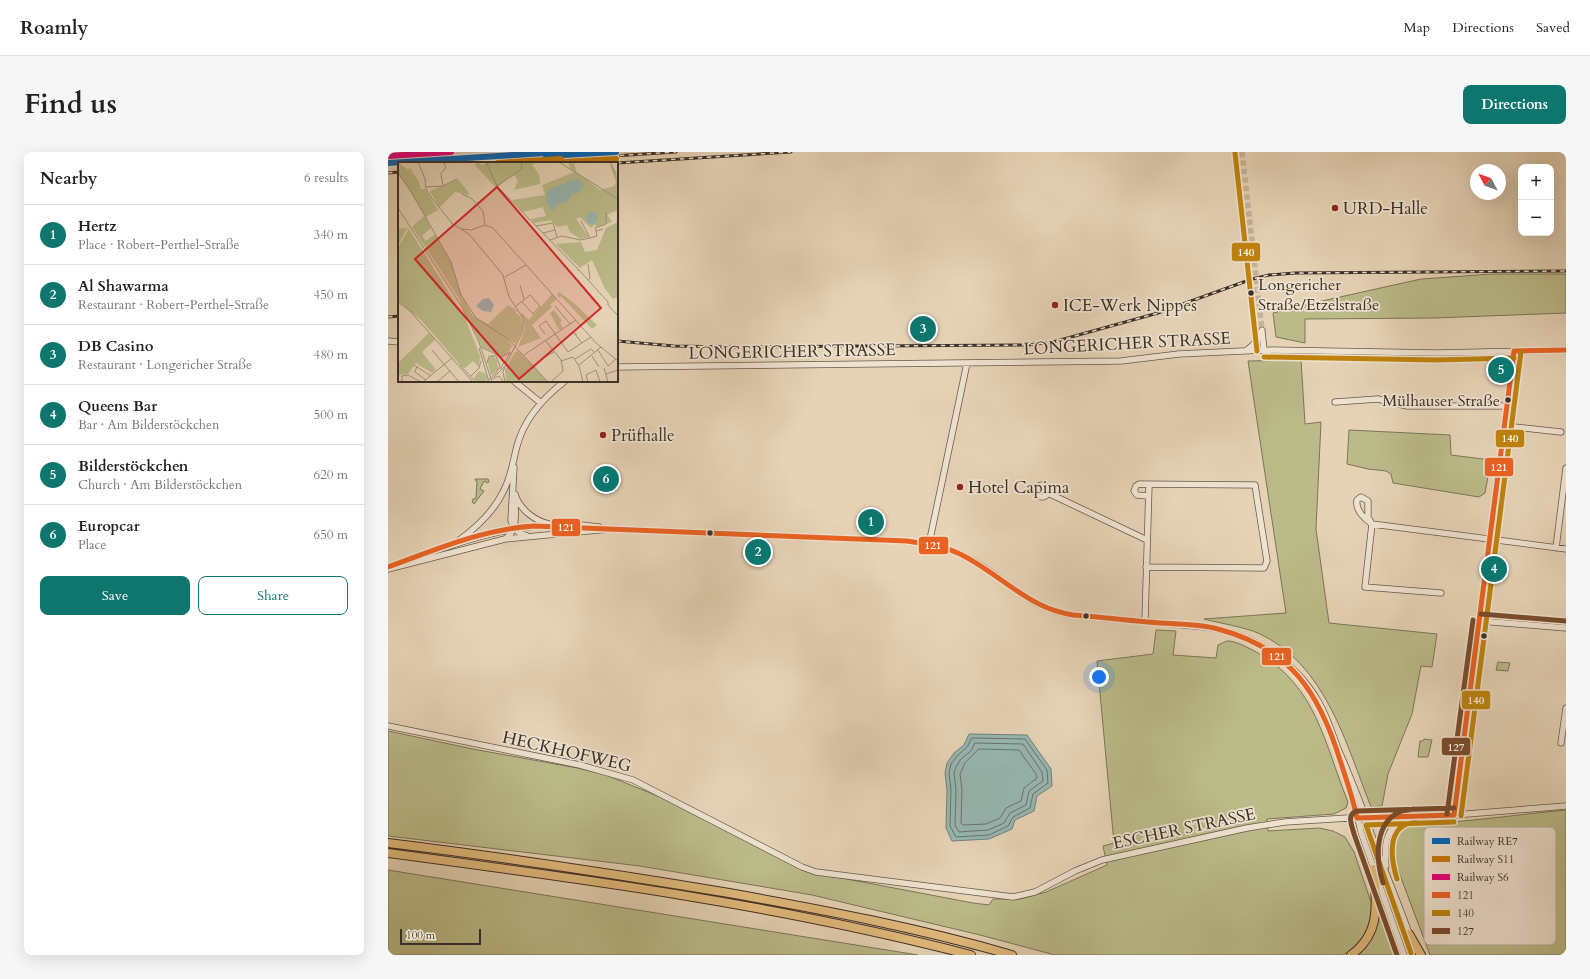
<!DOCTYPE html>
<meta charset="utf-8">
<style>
:root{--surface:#fff;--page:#f6f6f6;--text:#222;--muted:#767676;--line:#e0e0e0;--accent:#0f766e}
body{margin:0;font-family:Cardo,serif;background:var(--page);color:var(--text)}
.controls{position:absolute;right:12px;top:12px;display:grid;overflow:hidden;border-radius:8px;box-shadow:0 4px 16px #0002}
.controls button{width:36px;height:36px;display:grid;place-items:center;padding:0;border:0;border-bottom:1px solid var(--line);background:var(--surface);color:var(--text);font:20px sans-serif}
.compass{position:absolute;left:1082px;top:12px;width:36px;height:36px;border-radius:50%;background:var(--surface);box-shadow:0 4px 16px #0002;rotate:311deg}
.scale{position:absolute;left:12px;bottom:10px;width:81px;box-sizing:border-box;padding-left:4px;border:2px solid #3b3028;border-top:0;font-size:11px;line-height:14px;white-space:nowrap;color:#3b3028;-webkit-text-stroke:3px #efe2d0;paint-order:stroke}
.you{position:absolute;left:711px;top:525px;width:14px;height:14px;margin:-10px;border:3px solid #fff;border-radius:50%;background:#1a73e8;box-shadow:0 0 0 6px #1a73e833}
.badge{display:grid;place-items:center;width:26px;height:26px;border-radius:50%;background:var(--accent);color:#fff;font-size:13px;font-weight:700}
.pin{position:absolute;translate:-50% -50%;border:2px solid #fff;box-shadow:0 1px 4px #0006}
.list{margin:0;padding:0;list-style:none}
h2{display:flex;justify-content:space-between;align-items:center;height:52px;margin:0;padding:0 16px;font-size:17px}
h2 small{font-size:13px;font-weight:400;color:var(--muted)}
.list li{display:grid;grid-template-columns:26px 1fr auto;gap:12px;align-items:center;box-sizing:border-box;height:60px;padding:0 16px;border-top:1px solid var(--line)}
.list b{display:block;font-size:15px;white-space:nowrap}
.list p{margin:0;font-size:13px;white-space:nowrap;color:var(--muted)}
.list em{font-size:13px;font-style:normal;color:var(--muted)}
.actions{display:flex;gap:8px;padding:12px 16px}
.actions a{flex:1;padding:9px 0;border:1px solid var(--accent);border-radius:8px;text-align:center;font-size:14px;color:var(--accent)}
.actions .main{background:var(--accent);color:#fff}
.map{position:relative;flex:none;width:1178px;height:803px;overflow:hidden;border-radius:8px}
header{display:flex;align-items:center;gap:24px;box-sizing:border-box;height:56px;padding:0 20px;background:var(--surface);border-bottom:1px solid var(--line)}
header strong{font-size:19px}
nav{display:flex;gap:22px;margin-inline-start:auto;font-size:14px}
.intro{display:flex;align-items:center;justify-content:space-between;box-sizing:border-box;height:96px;padding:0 24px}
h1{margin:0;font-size:28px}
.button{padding:10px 18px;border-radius:8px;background:var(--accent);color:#fff;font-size:14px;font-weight:700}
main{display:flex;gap:24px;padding:0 24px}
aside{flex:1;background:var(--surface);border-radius:8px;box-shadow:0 4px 16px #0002}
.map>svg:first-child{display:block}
</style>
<header>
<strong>Roamly</strong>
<nav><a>Map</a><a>Directions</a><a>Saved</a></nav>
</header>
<div class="intro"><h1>Find us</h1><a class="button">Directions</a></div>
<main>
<aside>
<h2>Nearby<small>6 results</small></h2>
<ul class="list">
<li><span class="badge">1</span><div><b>Hertz</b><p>Place · Robert-Perthel-Straße</p></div><em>340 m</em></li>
<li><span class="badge">2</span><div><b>Al Shawarma</b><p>Restaurant · Robert-Perthel-Straße</p></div><em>450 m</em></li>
<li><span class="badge">3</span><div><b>DB Casino</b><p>Restaurant · Longericher Straße</p></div><em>480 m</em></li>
<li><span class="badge">4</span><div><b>Queens Bar</b><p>Bar · Am Bilderstöckchen</p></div><em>500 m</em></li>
<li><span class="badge">5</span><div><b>Bilderstöckchen</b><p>Church · Am Bilderstöckchen</p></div><em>620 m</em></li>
<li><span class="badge">6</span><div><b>Europcar</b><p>Place</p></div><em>650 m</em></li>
</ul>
<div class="actions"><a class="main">Save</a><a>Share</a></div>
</aside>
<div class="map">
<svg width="1178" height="803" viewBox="0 0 1178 803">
<rect width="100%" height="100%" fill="#e6d3b6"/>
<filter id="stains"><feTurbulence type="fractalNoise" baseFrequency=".005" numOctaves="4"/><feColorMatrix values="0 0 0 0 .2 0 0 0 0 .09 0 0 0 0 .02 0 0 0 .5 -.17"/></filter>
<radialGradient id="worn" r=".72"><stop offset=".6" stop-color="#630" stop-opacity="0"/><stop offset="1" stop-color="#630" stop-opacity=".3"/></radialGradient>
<!-- green -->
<path fill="#bbbb89" stroke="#7b7658" d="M 1104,122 L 1178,122 L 1178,161 L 1046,166 L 917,167 L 917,191 L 888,185 L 885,161 L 934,149 L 1033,127 Z
M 913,208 L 917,272 L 933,270 L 928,377 L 941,471 L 1049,482 L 1044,515 L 1033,514 L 1024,562 L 1000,622 L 994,654 L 983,655 C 958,592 938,512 870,481 C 856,475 831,471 816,467 L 898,461 L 860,209 Z
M 961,278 L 1062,283 L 1063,303 L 1103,308 L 1097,341 L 1091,345 L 1005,331 L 1003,322 L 998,319 L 980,317 L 959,312 Z
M 87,327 L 100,327 L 101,329 L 100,331 L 96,329 L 92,337 L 96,339 L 86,352 L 84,350 L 85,347 L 88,346 L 89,329 L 87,328 Z
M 768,478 L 788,479 L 785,503 L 828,506 L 830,493 C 833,492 836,490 839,489 C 846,488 863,497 870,501 C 929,535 936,591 960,650 L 958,656 L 946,662 L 879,667 L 880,679 L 931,676 L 945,679 L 957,685 L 966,700 L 982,747 C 991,759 979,782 971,792 C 966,796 960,800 955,803 L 667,803 L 592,783 L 424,743 L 252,714 L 0,684 L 0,579 L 85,597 L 189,616 L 218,623 L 272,645 L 427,721 L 585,751 L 601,753 L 605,747 L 632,747 L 658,740 L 719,713 L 715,694 L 726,691 L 709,509 L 765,502 Z
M 1110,510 L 1122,511 L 1120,519 L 1108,518 Z
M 1036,587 L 1044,588 L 1040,605 L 1030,605 L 1032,589 L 1035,589 Z
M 1178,658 L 1178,803 L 1042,803 L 1004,702 C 1002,691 1006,679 1017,675 C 1035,669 1056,671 1075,669 C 1109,666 1144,661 1178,658 Z
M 980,683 L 1022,798 L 1023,803 L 1020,803 L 978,684 Z
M 0,718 L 530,803 L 0,803 Z
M 992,748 L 1011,803 L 967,803 L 973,798 Z"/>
<!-- water -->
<path fill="#97b7b2" stroke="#72817b" d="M 581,582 L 639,583 L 663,617 L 664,634 L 649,644 L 646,659 L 627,668 L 624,677 L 601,687 L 564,689 L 558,676 L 559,638 L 557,621 L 559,611 L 566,601 L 576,593 Z"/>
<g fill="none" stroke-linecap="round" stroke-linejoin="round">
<!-- shore -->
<path stroke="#69746d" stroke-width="1" d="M 584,586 L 637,587 L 659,618 L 660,631 L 645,642 L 642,656 L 625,665 L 620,674 L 601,683 L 568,685 L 562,674 L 563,638 L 561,621 L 563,612 L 569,604 L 579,595 Z
M 587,591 L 635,592 L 654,620 L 655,629 L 641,639 L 638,653 L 622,661 L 616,671 L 600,678 L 571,680 L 567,673 L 568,638 L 566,621 L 568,615 L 573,607 L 583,599 Z
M 591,597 L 631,598 L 648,622 L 649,626 L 636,636 L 633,649 L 618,656 L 612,666 L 598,672 L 575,673 L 573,671 L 574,638 L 572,622 L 577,611 Z"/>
<!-- minor-tunnel -->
<path stroke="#c4b29a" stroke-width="5.5" stroke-dasharray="5.5 3" stroke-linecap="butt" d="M 854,0 L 874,178"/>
<defs>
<path id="minor" d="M 874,180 L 876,198
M 0,189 L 11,190
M 859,198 C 867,192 871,187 874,178
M 229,215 L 733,209 L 791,202 L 876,198 L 1049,201 L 1178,198
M 126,229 L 153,251
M 947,250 L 990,247 L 1019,254 L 1119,254
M 1117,274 L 1173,280
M 126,315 L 123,368 C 125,376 131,382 139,384
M648 339a6 6 0 1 1 12 0a6 6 0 1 1-12 0Z
M 660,341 L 759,388
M 127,342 C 131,357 147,369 161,372
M 973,345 L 980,349 L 980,365 L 984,372 C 977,367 967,358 969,348 Z
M 117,387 C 130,378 127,364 127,350
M 70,389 C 88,376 105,361 115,340 C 123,326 125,309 129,294 C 136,267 155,246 177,229
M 541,392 L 579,211
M 1168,396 L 1178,316
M 13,411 C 79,387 139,365 211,375
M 758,415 L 876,416 L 879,409 L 867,333 L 751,332 L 748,334 L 746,339 L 749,343 L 760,344
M 0,417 L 117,387 L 221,377 L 519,389 C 539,392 560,395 578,405 C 618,425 638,456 685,463 L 818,475 C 864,482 906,508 930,549 C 939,564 944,581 950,597 C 963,626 974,654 984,684 C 996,718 1010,750 1022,784
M 1053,441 L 977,435 L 984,372 L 1178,397
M 757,469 L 761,333
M 1092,469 L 1178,476
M 0,574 L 192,613 L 245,628 L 414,715 L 428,720 L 625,745 L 647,740 L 687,719 L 714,708 L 859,676 L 897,670 L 992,664 L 1066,663 L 1178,654
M 1173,591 L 1178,556
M 954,614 L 967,654 L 973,680 L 1016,803
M 1066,663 L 1126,199
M 998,714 C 996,692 997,675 1019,665"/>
<path id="highway" d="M 0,691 C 114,705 227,722 341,741 C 436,758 531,776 624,803
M 0,701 C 196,727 392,753 583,803
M 1021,782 L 1033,803
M 963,803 C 994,781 988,750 986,717"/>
</defs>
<!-- minor casing -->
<use href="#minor" stroke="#66594c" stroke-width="7"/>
<!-- highway casing -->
<use href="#highway" stroke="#3b3028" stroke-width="10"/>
<!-- minor -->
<use href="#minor" stroke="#efe2d0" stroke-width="5.5"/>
<!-- highway -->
<use href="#highway" stroke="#e3ba7b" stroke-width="8"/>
<defs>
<path id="rail" d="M 115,11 L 288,0
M 229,11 L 403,0
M 0,21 L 11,20
M 0,165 L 11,164
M 229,189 L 286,194 L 343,195 L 640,193 L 665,190 L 770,161 L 864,127 L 881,123 L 907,121 L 1178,119"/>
</defs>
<!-- rail casing -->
<use href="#rail" stroke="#3b3028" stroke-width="3"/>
<!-- rail -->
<use href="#rail" stroke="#efe2d0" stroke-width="1.5" stroke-dasharray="4.5" stroke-linecap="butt"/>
<defs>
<path id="bus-1" d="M 1126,199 L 1178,198
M 0,415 C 47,398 95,377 146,374 L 519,389 C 537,392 556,394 572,402 C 601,416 624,439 653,453 C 663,458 674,461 685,463 C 714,465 744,469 773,471 C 792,472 812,472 830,477 C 902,496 931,540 952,608 C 958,627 965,646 969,666
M 1066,663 L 1126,199
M 969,666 L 1066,663"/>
<path id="bus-2" d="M 847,1 L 869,199
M 876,205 L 1049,208 L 1126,206
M 1073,664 L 1133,200
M 1009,727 C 1004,711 998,680 1019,672 C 1022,671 1025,671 1028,671
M 1023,801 L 978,673 L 1066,670"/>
<path id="bus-3" d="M 1093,462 L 1178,469
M 1059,662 L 1085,468
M 995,731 C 988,708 985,670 1014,659 C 1017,658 1022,658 1026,657
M 1009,803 L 966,682 C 964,674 958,662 969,659 L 1066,656"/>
</defs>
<!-- bus-1 casing -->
<use href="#bus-1" stroke="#efe2d0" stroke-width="8"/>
<!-- bus-2 casing -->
<use href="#bus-2" stroke="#efe2d0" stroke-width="8"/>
<!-- bus-3 casing -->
<use href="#bus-3" stroke="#efe2d0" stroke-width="8"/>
<!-- bus-1 -->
<use href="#bus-1" stroke="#e96222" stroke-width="5"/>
<!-- bus-2 -->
<use href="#bus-2" stroke="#bf830c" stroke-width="5"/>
<!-- bus-3 -->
<use href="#bus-3" stroke="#7a4b2a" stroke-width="5"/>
<defs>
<path id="rail-1" d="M 158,4 L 228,0
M 0,11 L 173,0"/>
<path id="rail-2" d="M 110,11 L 173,7
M 158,11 L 228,7"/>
<path id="rail-3" d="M 0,4 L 63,0"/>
</defs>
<!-- rail-1 casing -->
<use href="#rail-1" stroke="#efe2d0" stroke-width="9"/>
<!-- rail-2 casing -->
<use href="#rail-2" stroke="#efe2d0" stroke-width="9"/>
<!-- rail-3 casing -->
<use href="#rail-3" stroke="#efe2d0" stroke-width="9"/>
<!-- rail-1 -->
<use href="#rail-1" stroke="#0065bd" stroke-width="6"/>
<!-- rail-2 -->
<use href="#rail-2" stroke="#c57a0a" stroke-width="6"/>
<!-- rail-3 -->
<use href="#rail-3" stroke="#e6007e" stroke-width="6"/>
</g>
<!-- markers -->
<g fill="#8f2418" stroke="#efe2d0" stroke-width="1.5">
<circle cx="947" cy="56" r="4"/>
<circle cx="667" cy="153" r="4"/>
<circle cx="215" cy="283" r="4"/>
<circle cx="572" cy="335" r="4"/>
</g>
<g fill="#3b3028" stroke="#efe2d0" stroke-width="1.5">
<circle cx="863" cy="141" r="3.5"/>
<circle cx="1120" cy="248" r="3.5"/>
<circle cx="322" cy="381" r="3.5"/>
<circle cx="698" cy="464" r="3.5"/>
<circle cx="1096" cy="484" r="3.5"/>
</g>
<g text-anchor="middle" stroke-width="3.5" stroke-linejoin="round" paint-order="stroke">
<!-- bus labels -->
<g font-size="16" fill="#3b3028" stroke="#efe2d0" text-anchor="start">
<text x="870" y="138">Longericher<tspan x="870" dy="20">Straße/Etzelstraße</tspan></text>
<text x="1112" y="254" text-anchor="end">Mülhauser Straße</text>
</g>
<!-- poi labels -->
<g font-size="17" fill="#3b3028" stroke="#efe2d0" text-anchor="start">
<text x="955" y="62">URD-Halle</text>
<text x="675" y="159">ICE-Werk Nippes</text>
<text x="223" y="289">Prüfhalle</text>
<text x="580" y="341">Hotel Capima</text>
</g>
<!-- street labels -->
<g font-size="17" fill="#3b3028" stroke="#efe2d0">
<text transform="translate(739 191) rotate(-3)" y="6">LONGERICHER STRASSE</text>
<text transform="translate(404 199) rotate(-1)" y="6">LONGERICHER STRASSE</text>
<text transform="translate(179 599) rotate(13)" y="6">HECKHOFWEG</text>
<text transform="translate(796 676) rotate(-12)" y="6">ESCHER STRASSE</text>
</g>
</g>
<!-- overview -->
<g transform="translate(10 10)">
<rect width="220" height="220" fill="#e6d3b6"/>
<path d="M 0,0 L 10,8 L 12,6 L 20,18 L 23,27 L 27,27 L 40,48 L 28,55 L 0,10 ZM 80,0 L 83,3 L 87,2 L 87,0 L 138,0 L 134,3 L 141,12 L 142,22 L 116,28 L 120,19 L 116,12 L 98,26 L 77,3 ZM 170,0 L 176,0 L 178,10 L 202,28 L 216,24 L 218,20 L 211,0 L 219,14 L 220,48 L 209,53 L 214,60 L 198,65 L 197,62 L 193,66 L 182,55 L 178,57 L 191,75 L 182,77 L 172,70 L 169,63 L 159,65 L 153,58 L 136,61 L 133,57 L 148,54 L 145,45 L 125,50 L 114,38 L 147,33 L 144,23 L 177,10 L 173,7 ZM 60,17 L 71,31 L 70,33 L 57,30 L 41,46 L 32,29 ZM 26,54 L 33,66 L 24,74 L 28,79 L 37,72 L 53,100 L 63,133 L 75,154 L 90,162 L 110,143 L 120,149 L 117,150 L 123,155 L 125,167 L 117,182 L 108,175 L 114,184 L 109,193 L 105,195 L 84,185 L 60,135 L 14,65 ZM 220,60 L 220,135 L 215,137 L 207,127 L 194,98 L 182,106 L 158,82 L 183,80 L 187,90 L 199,88 L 208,66 ZM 11,66 L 8,68 L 0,83 L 0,67 ZM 11,67 L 68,158 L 82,194 L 81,205 L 75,199 L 67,206 L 63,204 L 23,158 L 0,139 L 0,85 ZM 161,130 L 177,142 L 199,163 L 194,167 L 163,134 L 161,136 L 159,133 ZM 154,132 L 159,137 L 152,143 L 154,145 L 134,163 L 143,176 L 120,185 L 127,167 L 123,150 L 131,158 ZM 156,148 L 164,159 L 162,161 L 165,166 L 161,168 L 152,151 ZM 31,171 L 37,178 L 24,190 L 38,208 L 34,211 L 18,201 L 10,212 L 0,213 L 0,201 ZM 120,189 L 137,205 L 149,220 L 108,220 L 107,208 L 117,190 ZM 94,193 L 99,198 L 100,207 L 93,214 L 89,198 ZM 81,209 L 88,212 L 89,217 L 86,220 L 79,220 L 76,216 Z" fill="#bbbb89"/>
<path d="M 181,16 L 186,25 L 178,32 L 174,31 L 174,34 L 167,41 L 160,42 L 154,49 L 148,39 L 149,28 ZM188 56a6 6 0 1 1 12 0a6 6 0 1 1-12 0ZM 91,136 L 96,143 L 93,150 L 85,149 L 78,144 L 85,137 Z" fill="#97b7b2"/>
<path fill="none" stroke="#a2927d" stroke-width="1" d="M 20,0 L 28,19M 88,0 L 99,24 L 180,107M 161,0 L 220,37M 212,0 L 218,12M 0,11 L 12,28 L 53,100 L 63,133 L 78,156 L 110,177 L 150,220M 27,18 L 28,27 L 35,38 L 54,61M 45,24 L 43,12 L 48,5 L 45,0M 99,24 L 124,7 L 123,0M 28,25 L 45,24 L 59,17M 64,32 L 74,37 L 85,49 L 87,63M 0,46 L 64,145 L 81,180 L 94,220M 183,59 L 192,76M 53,61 L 71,72 L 105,113 L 111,135 L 125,156 L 125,169 L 109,200M 138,64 L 155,61 L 159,75M 64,67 L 73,68 L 87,63 L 95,66 L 198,181 L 220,199M 198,69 L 197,66 L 208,62 L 208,50M 145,71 L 157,68M 152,78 L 164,74 L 182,78 L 192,76 L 199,74 L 198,69 L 205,67M 179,108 L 181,108 L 210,140 L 210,143 L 220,154M 107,115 L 128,103M 190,119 L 192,116 L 190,102M 122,123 L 126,137M 0,140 L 12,149 L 75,220M 124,140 L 135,152 L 142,144 L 132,133M 118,144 L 132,133M 157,144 L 172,162M 147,172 L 141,164 L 148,159 L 170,190 L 193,175M 179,173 L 176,171 L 184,181M 148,179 L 163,198 L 165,209 L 153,220M 83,185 L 103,195 L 113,190M 81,186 L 91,220M 34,188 L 61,220M 200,188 L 210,204 L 218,197M 126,193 L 178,158M 194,194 L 201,205M 177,197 L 193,187 L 197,191M 142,198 L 156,190M 163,199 L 175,195 L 181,204 L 185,220M 89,201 L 91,194 L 98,194 L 102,204 L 98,211M 16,203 L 33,214M 62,203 L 78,220M 181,203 L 203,185M 19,204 L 17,210 L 28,218M 206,206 L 210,220M 102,207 L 112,191M 208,212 L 220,208M 73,214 L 81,206 L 83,199M 96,215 L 106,205M 94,217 L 101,214 L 105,219M 4,220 L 4,214 L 10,213 L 23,220M 25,220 L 54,196M 39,220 L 52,209M 88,220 L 98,211M 107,220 L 105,210 L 109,199M 190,220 L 188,213 L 198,208 L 202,220"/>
<path fill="#d62828" fill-opacity="0.15" stroke="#d62828" stroke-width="2" d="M 99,25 L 203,146 L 121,217 L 17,97 Z"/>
<rect width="220" height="220" fill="none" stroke="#3b3028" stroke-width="2"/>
</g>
<!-- legend -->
<rect x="1036" y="675" width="132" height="118" rx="6" fill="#efe2d0" stroke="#b9ad9e" stroke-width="1"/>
<rect x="1044" y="686" width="18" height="6" fill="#0065bd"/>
<rect x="1044" y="704" width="18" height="6" fill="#c57a0a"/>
<rect x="1044" y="722" width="18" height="6" fill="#e6007e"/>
<rect x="1044" y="740" width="18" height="6" fill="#e96222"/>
<rect x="1044" y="758" width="18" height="6" fill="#bf830c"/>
<rect x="1044" y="776" width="18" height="6" fill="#7a4b2a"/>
<g font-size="11" fill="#3b3028">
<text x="1069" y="693">Railway RE7</text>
<text x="1069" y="711">Railway S11</text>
<text x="1069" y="729">Railway S6</text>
<text x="1069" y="747">121</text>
<text x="1069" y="765">140</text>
<text x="1069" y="783">127</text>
</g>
<g stroke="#efe2d0" stroke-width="1.5">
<rect x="843" y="90" width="30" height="20" rx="4" fill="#bf830c"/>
<rect x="1107" y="277" width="30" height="19" rx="4" fill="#bf830c"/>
<rect x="1096" y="305" width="30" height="20" rx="4" fill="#e96222"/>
<rect x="163" y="366" width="30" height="19" rx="4" fill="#e96222"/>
<rect x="530" y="384" width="31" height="19" rx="4" fill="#e96222"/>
<rect x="873" y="495" width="31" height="19" rx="4" fill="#e96222"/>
<rect x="1073" y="538" width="30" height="20" rx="4" fill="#bf830c"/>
<rect x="1053" y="585" width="30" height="19" rx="4" fill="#7a4b2a"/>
</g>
<g font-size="11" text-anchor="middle" font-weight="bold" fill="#fff">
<text x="858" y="104">140</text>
<text x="1122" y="290">140</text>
<text x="1111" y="319">121</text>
<text x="178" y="379">121</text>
<text x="545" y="397">121</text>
<text x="889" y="508">121</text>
<text x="1088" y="552">140</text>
<text x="1068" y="599">127</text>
</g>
<rect width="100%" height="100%" filter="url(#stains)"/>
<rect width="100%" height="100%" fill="url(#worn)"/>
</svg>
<div class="controls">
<button>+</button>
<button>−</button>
</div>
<svg class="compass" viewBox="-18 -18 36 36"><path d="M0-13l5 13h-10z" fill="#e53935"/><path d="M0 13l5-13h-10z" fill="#767676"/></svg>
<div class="scale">100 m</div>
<div class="you"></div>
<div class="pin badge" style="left:483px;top:370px">1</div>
<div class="pin badge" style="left:370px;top:400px">2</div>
<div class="pin badge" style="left:535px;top:177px">3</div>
<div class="pin badge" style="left:1106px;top:417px">4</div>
<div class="pin badge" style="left:1113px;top:218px">5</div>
<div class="pin badge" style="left:218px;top:327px">6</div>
</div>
</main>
